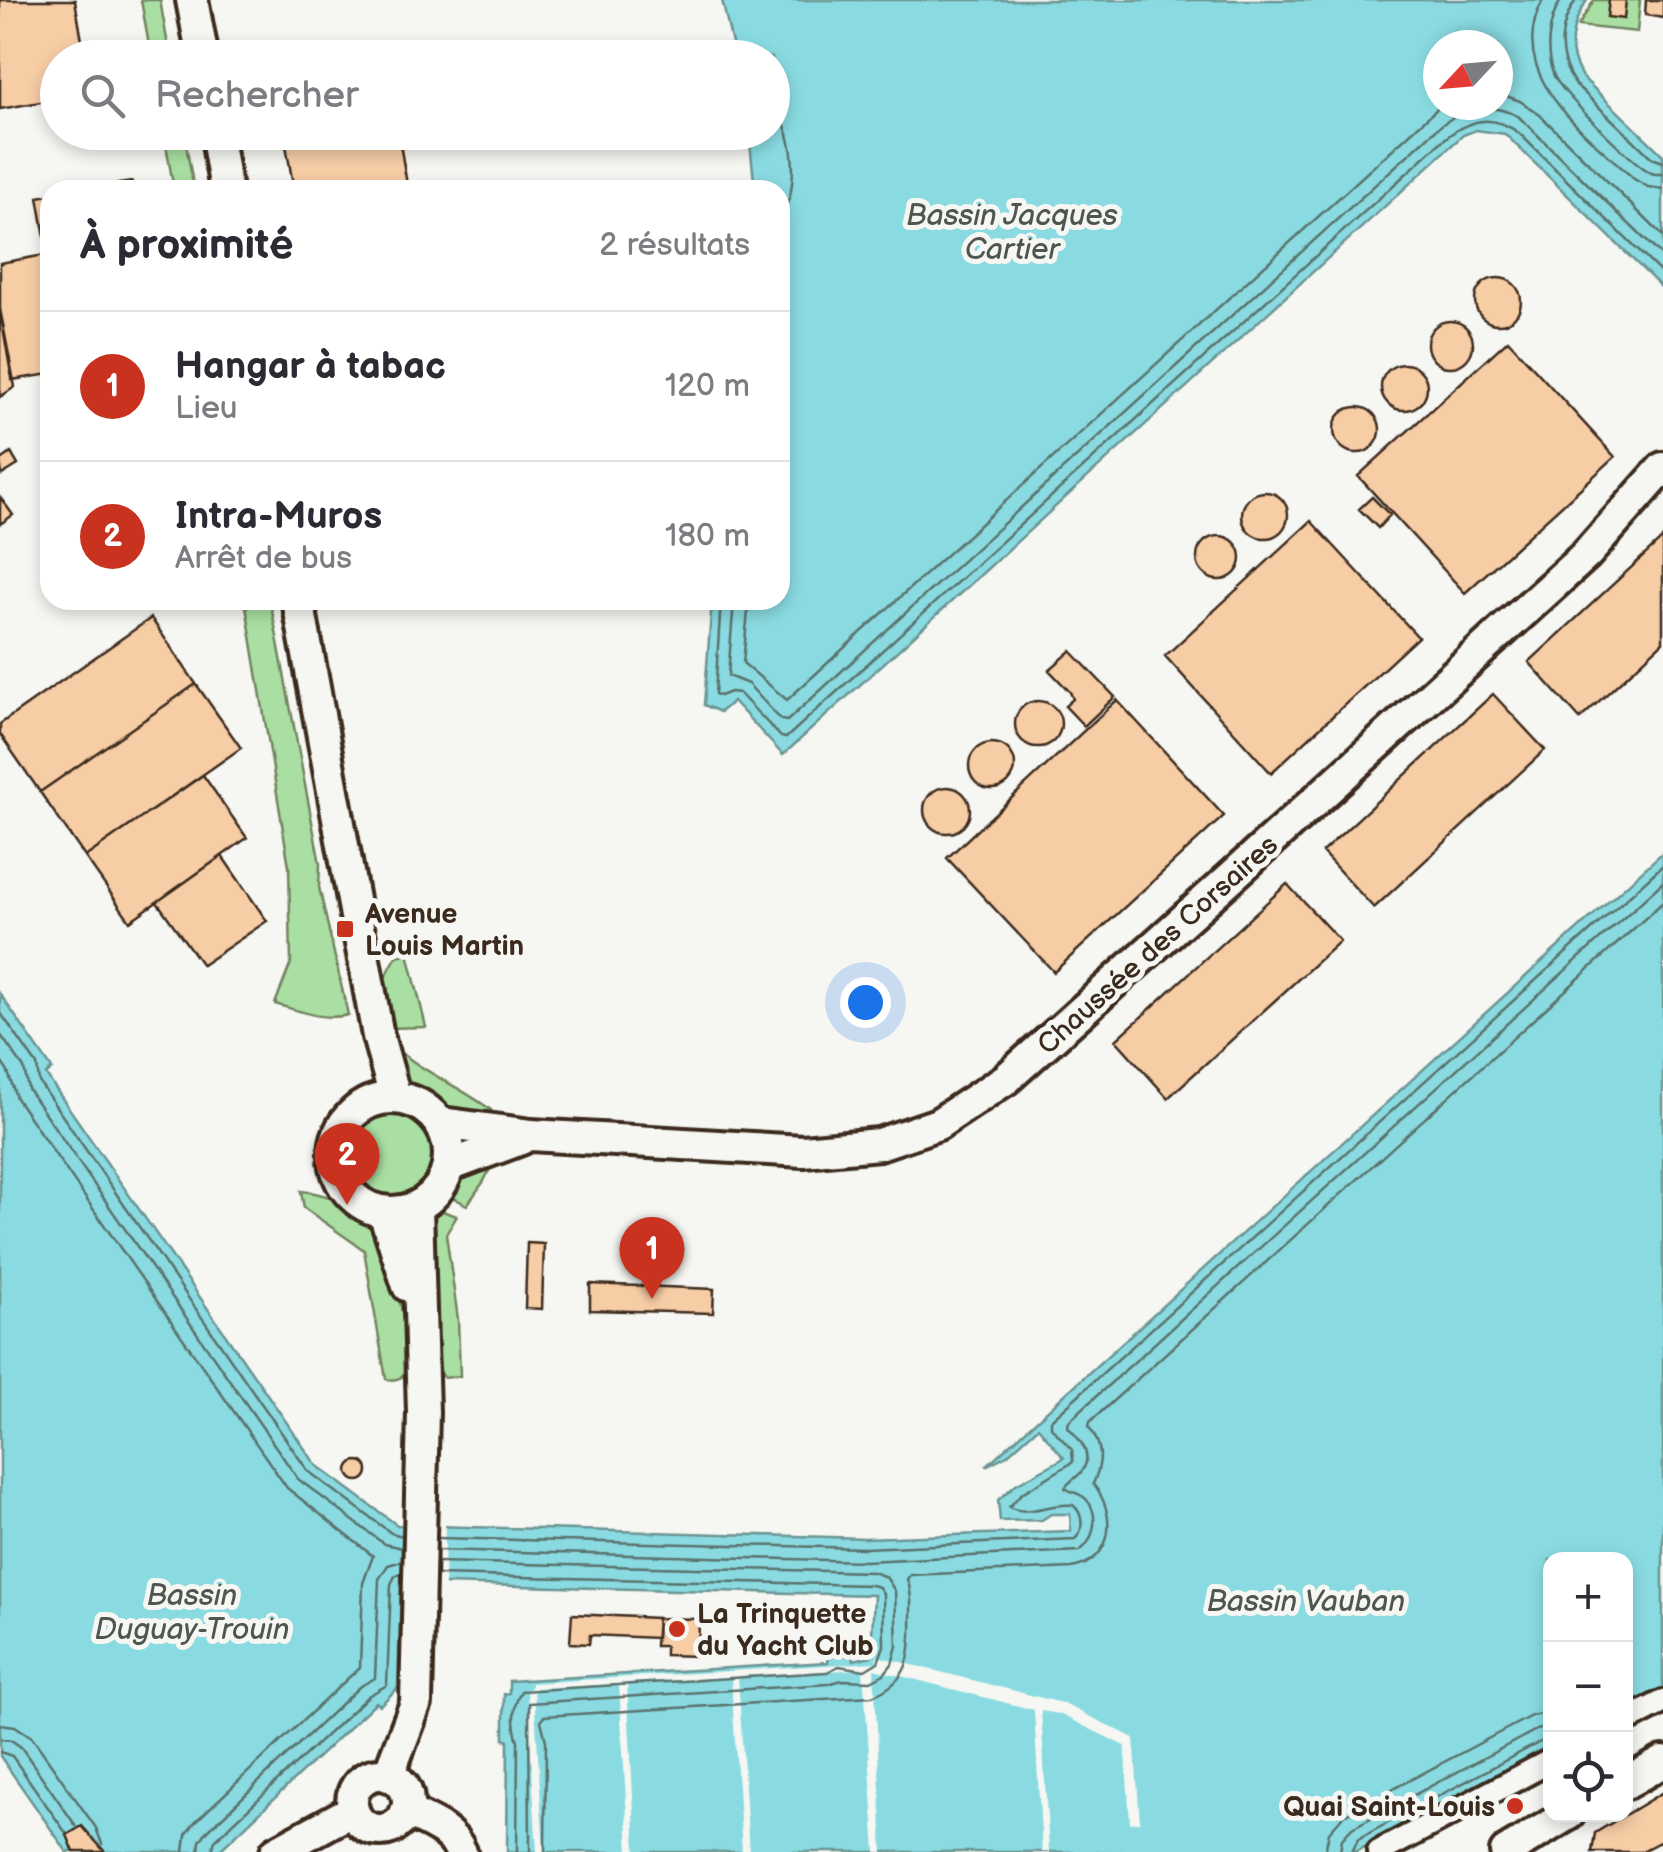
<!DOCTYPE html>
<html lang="fr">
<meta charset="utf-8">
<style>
:root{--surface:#fff;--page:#f2f2f3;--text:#2b2b33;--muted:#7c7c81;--line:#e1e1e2;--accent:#c8321e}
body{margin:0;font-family:"Balsamiq Sans",sans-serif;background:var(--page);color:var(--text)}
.controls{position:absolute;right:30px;bottom:30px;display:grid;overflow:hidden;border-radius:20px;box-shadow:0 5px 15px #0003}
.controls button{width:90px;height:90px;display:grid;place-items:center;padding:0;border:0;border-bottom:2px solid var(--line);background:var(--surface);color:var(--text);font:50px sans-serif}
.compass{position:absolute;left:1423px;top:30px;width:90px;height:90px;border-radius:50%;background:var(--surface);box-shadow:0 5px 15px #0003;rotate:244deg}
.you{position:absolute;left:865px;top:1002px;width:35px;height:35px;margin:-25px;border:8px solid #fff;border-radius:50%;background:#1a73e8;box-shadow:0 0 0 15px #1a73e833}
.badge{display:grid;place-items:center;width:65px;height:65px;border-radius:50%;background:var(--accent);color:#fff;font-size:32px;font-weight:700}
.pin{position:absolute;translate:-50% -82px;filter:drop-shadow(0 2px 5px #0008)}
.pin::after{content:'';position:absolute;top:52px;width:35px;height:30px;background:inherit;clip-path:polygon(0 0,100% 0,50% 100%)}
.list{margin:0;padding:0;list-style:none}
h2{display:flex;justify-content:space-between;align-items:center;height:130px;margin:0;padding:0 40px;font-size:42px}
h2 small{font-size:32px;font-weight:400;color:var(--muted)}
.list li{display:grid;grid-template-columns:65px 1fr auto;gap:30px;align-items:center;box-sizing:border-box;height:150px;padding:0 40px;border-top:2px solid var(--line)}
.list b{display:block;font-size:38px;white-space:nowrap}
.list p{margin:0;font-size:32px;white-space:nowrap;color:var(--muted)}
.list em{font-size:32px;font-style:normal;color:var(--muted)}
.icon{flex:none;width:55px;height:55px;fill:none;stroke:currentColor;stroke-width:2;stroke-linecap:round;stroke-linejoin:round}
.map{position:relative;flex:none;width:1663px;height:1852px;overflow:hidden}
.search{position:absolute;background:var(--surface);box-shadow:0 5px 15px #0003;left:40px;top:40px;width:750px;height:110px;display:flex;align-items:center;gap:25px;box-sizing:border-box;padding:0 35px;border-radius:55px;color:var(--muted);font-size:38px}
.panel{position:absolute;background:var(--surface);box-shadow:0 5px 15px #0003;left:40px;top:180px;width:750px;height:430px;border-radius:30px}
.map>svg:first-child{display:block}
</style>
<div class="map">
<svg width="1663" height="1852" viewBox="0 0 1663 1852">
<rect width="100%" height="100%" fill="#f6f6f2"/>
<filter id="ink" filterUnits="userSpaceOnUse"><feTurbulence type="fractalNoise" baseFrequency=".01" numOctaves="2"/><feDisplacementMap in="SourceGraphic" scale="20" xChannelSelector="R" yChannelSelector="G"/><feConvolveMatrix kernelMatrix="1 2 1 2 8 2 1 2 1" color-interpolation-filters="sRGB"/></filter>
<g filter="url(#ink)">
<!-- green -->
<path fill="#a9dfa2" stroke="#728460" stroke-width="2.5" d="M 141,0 L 160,0 L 170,57 L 151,57 Z
M 1594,0 L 1640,0 L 1637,32 L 1578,26 Z
M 164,133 L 184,133 L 194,190 L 174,190 Z
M 245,600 L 270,600 L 320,864 L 319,887 L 348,1015 C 323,1021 300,1011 275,1004 L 291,963 L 289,866 Z
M 408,953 L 426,1027 L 387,1028 L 379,988 L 397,956 Z
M 403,1054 C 430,1076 463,1088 491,1110 L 491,1122 L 451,1111 L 429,1094 L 407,1084 L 395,1071 L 390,1056 Z
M345 1153a44 44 0 1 1 88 0a44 44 0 1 1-88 0Z
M 494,1160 L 484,1181 L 467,1205 L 447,1194 L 454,1178 Z
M 301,1191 C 392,1198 398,1297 413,1368 C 405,1375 398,1382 386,1379 L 364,1250 L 304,1208 Z
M 436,1209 L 457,1216 L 446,1234 L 458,1319 L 460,1376 L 444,1378 L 441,1375 L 422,1234 Z"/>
<!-- water -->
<path fill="#89dbe1" stroke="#6a9493" stroke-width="2.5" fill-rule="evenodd" d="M 722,0 L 1587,0 C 1571,25 1565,50 1582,77 L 1663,155 L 1663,289 L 1505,134 L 1476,130 L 1463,135 L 783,755 L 733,701 L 720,712 L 704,705 L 712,600 L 780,600 L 780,190 L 755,190 L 749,133 L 772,132 L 772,58 L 735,57 ZM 1438,45 L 1498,45 L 1498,105 L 1438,105 Z
M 1663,852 L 1663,1688 L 1626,1708 L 1626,1560 L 1550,1560 L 1550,1748 L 1355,1852 L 507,1852 L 508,1740 L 504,1739 L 504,1694 L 509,1693 L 509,1681 L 828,1662 L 829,1656 L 853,1655 L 854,1660 L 871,1656 L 874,1595 L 401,1583 L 398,1688 L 380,1705 L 376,1702 L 218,1852 L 67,1852 L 0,1756 L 0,994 L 52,1069 L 46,1075 L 316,1465 L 397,1525 L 865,1538 L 1071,1531 L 1070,1514 L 1051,1514 L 1042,1520 L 1000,1521 L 998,1500 L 1016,1484 L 1064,1458 L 1038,1427 L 1007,1455 L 986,1466 Z"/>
<!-- pier -->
<path fill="#f6f6f2" d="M 1051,1516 L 1067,1516 L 1069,1528 L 875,1536 L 875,1533 L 1066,1526 L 1066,1519 L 1052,1519 L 1042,1525 L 1000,1526 L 995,1523 L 1041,1522 Z
M 401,1521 L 445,1523 L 444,1589 L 402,1588 Z
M 877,1656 L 1062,1703 L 1134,1738 L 1140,1822 L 1130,1823 L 1125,1746 L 1059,1714 L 1041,1711 L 1049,1852 L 1042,1852 L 1034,1710 L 874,1669 L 883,1852 L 876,1852 L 863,1669 L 738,1676 L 749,1852 L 742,1852 L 731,1677 L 627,1683 L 636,1852 L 629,1852 L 619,1684 L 537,1688 L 534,1691 L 544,1852 L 537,1852 L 527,1689 L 531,1688 L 531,1683 L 876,1662 Z"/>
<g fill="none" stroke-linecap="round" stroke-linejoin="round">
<!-- shore -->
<path stroke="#5a716c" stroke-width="2.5" d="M 1543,0 C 1502,76 1587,134 1634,179 L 1648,187 L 1663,189
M 1561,0 C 1548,21 1544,53 1554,76 C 1563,94 1630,160 1648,171 C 1654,175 1656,174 1663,174
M 1576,0 C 1558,27 1556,57 1575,84 L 1652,158 L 1663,162
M 1498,93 L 1520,101 L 1540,115 L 1663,236
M 772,104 C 795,128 801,190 780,216
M 721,600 L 715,694 L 720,696 L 730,692 L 739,693 L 781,737 L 786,738 L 1441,142 C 1467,119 1493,112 1521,135 L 1663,275
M 734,600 L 728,676 L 748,684 L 781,720 L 787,721 L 1433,132 C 1459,109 1485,100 1518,116 L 1663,257
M 749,600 L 743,663 L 787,700 L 1441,105
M 0,1012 L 37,1065 L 39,1082 L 308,1471 L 391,1533 L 403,1536
M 0,1034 L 24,1068 L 28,1089 L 298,1479 L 384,1544 L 402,1548
M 0,1060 L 8,1072 L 16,1098 L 287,1488 L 373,1556 L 363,1583 L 360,1667 L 195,1822 L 186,1835 L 184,1852
M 437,1538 L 865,1548 L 1075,1539 C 1084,1531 1084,1514 1073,1505 C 1050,1502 1028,1517 1009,1507 L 1022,1493 L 1073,1462 L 1072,1450 L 1051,1427 L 1051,1420 L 1663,865
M 437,1550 L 865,1561 L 1080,1551 C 1095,1539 1100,1514 1086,1499 C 1080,1493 1071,1492 1065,1488 C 1069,1481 1077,1478 1082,1471 C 1094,1453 1079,1439 1068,1427 L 1069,1421 L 1663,882
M 437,1562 L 873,1572 L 886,1577 L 895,1591 L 897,1646 L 892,1664 L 884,1674 L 871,1681 L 842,1680 L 828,1684 L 529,1703 L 530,1852
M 437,1575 L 871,1585 L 879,1587 L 883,1594 L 884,1646 L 878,1662 L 865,1670 L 839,1666 L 827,1672 L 521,1691 C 512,1707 512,1723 518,1741 L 517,1852
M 0,1724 L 15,1726 L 32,1737 L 96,1828 L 102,1844
M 0,1739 L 11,1740 L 21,1747 L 76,1826
M 0,1752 L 12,1756 L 66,1833
M 199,1852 L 200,1841 L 207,1831 L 359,1687 L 375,1678 L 379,1579 L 388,1565 L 402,1561
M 212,1852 L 215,1840 L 368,1696 L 387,1685 L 391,1584 L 395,1576 L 402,1573
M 545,1852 L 546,1741 L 541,1721 L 544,1716 L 872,1696 C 910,1682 912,1654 911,1619 C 911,1605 912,1592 907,1579 L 910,1575 L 1072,1568 C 1115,1560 1117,1513 1093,1484 C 1102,1463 1104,1447 1089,1427 L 1090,1422 L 1663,902
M 1325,1852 L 1329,1832 L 1344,1815 L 1531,1716 L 1550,1712
M 1340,1852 L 1342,1839 L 1352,1828 L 1536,1730 L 1550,1727
M 1352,1852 L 1358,1839 L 1542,1741 L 1550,1740"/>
</g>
<!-- building -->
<path fill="#f7cda6" stroke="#3b2a1e" stroke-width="2.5" d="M 0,0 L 75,0 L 85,58 L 58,58 L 58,99 L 0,109 Z
M 1609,0 L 1626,0 L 1624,19 L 1607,17 Z
M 1646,0 L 1663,0 L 1663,18 L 1645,15 Z
M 398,132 L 408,190 L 294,190 L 284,134 Z
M 132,182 L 133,190 L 80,190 Z
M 50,195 L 50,254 L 48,254 L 38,197 Z
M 50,254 L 50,374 L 12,380 L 0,309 L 0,263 Z
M1475 301a23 23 0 1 1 46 0a23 23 0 1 1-46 0Z
M 0,309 L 15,387 L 0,397 Z
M1427 344a23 23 0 1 1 46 0a23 23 0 1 1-46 0Z
M 1508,340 L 1615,457 L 1465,593 L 1358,476 Z
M1381 387a23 23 0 1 1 46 0a23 23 0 1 1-46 0Z
M1334 430a23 23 0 1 1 46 0a23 23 0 1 1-46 0Z
M 11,453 L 18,465 L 2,475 L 0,461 Z
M1242 515a23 23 0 1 1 46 0a23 23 0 1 1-46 0Z
M 0,497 L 13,515 L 0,524 Z
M 1372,497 L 1390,515 L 1378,528 L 1359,509 Z
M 1311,521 L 1418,637 L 1271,773 L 1165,656 Z
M1197 558a22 22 0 1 1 44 0a22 22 0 1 1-44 0Z
M 1663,538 L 1663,642 L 1580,719 L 1529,662 Z
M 151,618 L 196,684 L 40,792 L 0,734 L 0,724 Z
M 1071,651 L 1115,697 L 1084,726 L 1065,706 L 1073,699 L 1070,692 L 1049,670 Z
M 196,684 L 241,748 L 85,857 L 40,792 Z
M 1493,694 L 1545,750 L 1374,908 L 1322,852 Z
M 1117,700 L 1224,816 L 1054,972 L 947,858 Z
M1015 724a23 23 0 1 1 46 0a23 23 0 1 1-46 0Z
M969 766a23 23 0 1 1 46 0a23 23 0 1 1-46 0Z
M 203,775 L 247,838 L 130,921 L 85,857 Z
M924 810a23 23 0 1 1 46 0a23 23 0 1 1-46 0Z
M 222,856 L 267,921 L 202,965 L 157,902 Z
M 1287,884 L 1340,941 L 1168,1098 L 1116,1040 Z
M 527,1243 L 544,1244 L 542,1309 L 525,1308 Z
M 590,1284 L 714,1289 L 713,1313 L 590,1310 Z
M348 1471a10 10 0 1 1 20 0a10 10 0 1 1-20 0Z
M 572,1614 L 657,1618 L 656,1638 L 590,1635 L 589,1644 L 570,1643 Z
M 657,1618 L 699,1619 L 698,1656 L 665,1655 L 665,1646 L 655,1646 Z
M 1663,1792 L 1663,1840 L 1640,1852 L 1592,1852 L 1595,1833 Z
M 82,1826 L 105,1852 L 74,1852 L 67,1835 Z"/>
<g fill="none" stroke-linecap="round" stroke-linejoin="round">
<defs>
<path id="street" d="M 1626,1721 L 1663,1702
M 1379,1852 L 1550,1761"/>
<path id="secondary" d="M 192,0 L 203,58
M 216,132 L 226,190
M 298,600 L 378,1036 L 395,1097
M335 1155a57 57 0 1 1 114 0a57 57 0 1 1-114 0Z
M 441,1123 L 531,1135 L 803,1151 L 879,1144 L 938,1124 L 1006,1079 L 1218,889 L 1586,555 L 1663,468
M 449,1166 L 521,1139
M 384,1212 L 408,1286
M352 1802a28 28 0 1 1 56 0a28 28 0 1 1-56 0Z
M 388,1776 L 416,1703 L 423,1412 L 417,1207
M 1626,1783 L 1663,1762
M 406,1811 C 428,1822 451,1829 461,1852
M 276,1852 L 353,1810
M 1506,1852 L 1569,1814"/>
</defs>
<!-- street casing -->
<use href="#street" stroke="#3b2a1e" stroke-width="30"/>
<!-- secondary casing -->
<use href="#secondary" stroke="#3b2a1e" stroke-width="38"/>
<!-- street -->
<use href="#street" stroke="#f6f6f2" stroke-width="22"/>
<!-- secondary -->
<use href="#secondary" stroke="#f6f6f2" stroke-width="30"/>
</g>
</g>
<!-- markers -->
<g fill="#c8321e" stroke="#f6f6f2" stroke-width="4">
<rect x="335" y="919" width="20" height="20" rx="5"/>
<circle cx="677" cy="1629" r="10"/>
<circle cx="1515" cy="1806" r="10"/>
</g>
<g text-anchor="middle" stroke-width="10" stroke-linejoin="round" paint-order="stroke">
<!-- poi labels -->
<g font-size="28" font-weight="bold" fill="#3b2a1e" stroke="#f6f6f2" text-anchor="start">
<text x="365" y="923">Avenue<tspan x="365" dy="32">Louis Martin</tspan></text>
<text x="697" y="1623">La Trinquette<tspan x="697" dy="32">du Yacht Club</tspan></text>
<text x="1495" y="1816" text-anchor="end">Quai Saint-Louis</text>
</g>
<!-- street labels -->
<g font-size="28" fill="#3b2a1e" stroke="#f6f6f2">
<text transform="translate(1157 944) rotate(-42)" y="10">Chaussée des Corsaires</text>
</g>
<!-- water labels -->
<g font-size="30" font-style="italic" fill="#4e564f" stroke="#f6f6f2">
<text x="1012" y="225">Bassin Jacques<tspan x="1012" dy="34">Cartier</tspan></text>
<text x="192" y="1605">Bassin<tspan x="192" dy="34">Duguay-Trouin</tspan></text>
<text x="1306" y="1611">Bassin Vauban</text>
</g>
</g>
</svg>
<div class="controls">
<button>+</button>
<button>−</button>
<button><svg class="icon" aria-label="locate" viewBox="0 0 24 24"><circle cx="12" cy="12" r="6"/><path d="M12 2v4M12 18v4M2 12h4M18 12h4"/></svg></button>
</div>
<svg class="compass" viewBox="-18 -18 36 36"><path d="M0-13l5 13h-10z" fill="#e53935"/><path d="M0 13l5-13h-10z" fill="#7c7c81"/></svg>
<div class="you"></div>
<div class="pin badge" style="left:652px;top:1299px">1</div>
<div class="pin badge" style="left:347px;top:1205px">2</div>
<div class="search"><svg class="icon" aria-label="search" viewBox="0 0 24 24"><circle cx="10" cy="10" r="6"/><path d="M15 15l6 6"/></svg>Rechercher</div>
<section class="panel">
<h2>À proximité<small>2 résultats</small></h2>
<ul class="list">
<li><span class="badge">1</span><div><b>Hangar à tabac</b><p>Lieu</p></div><em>120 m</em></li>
<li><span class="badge">2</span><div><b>Intra-Muros</b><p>Arrêt de bus</p></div><em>180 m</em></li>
</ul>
</section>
</div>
